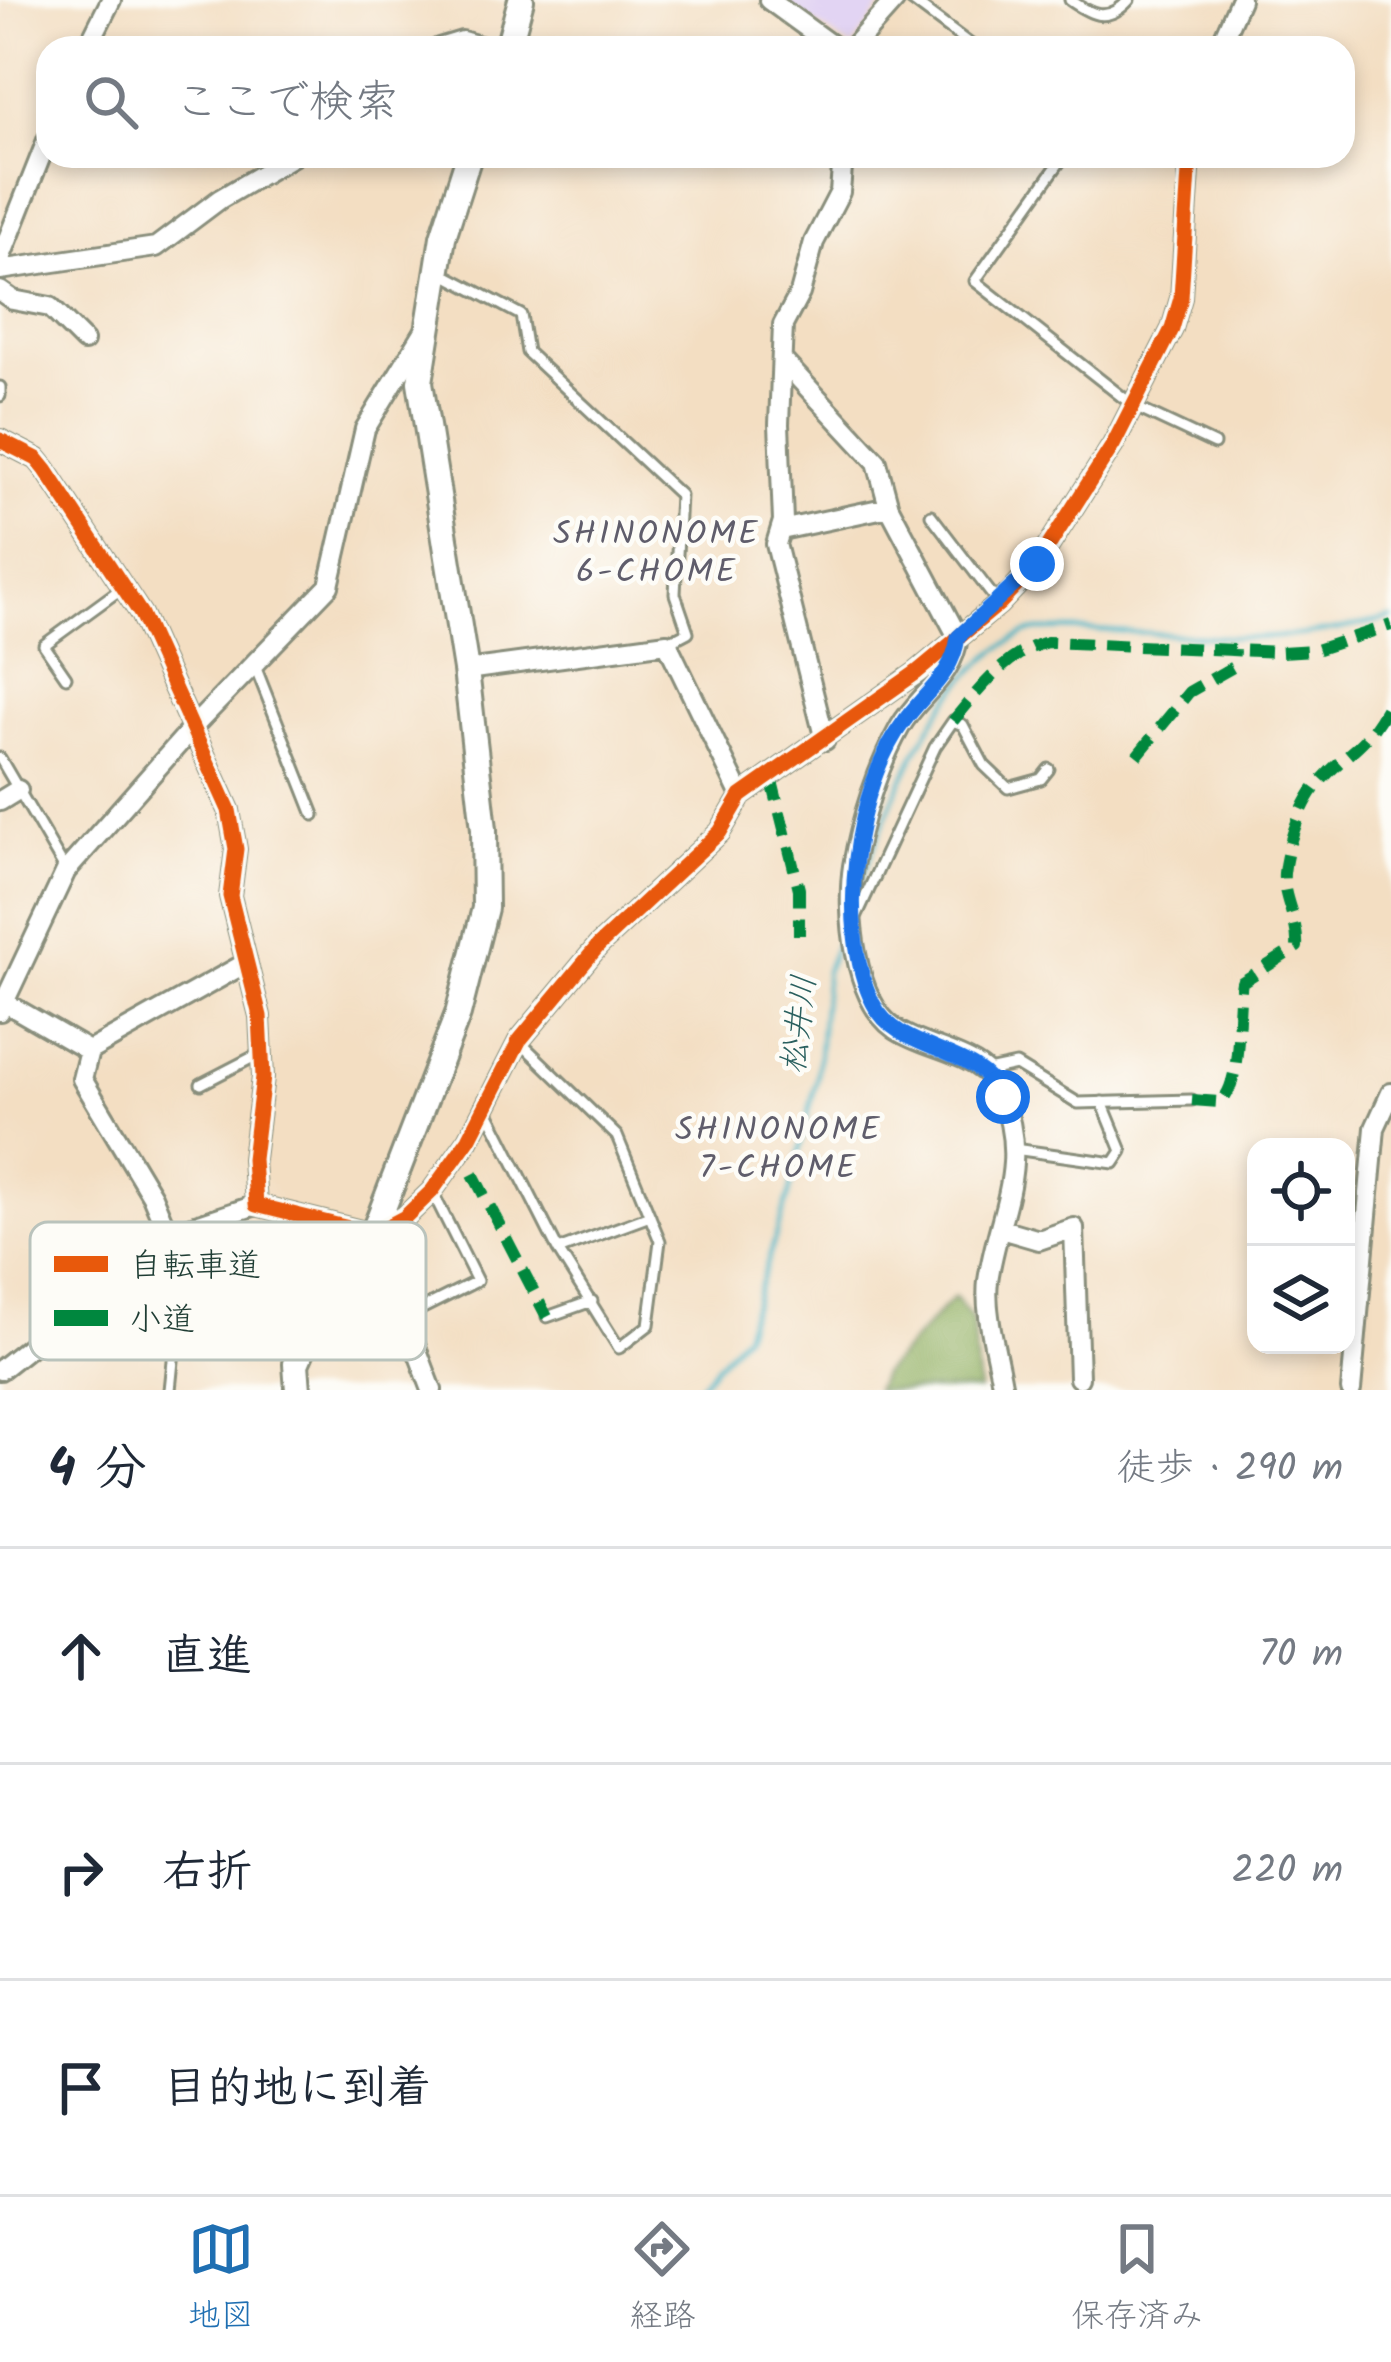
<!DOCTYPE html>
<html lang="ja">
<meta charset="utf-8">
<style>
:root{--surface:#fff;--page:#f6f6f7;--text:#1f2937;--muted:#747a83;--line:#e0e1e3;--accent:#1f6fb2}
body{margin:0;font-family:Kalam,"Klee One",sans-serif;background:var(--page);color:var(--text)}
.controls{position:absolute;right:36px;bottom:36px;display:grid;overflow:hidden;border-radius:24px;box-shadow:0 6px 18px #0003}
.controls button{width:108px;height:108px;display:grid;place-items:center;padding:0;border:0;border-bottom:3px solid var(--line);background:var(--surface);color:var(--text);font:60px sans-serif}
.stop{position:absolute;width:36px;height:36px;margin:-27px;border:9px solid #1a73e8;border-radius:50%;background:#fff}
.stop.end{background:#1a73e8;border-color:#fff;box-shadow:0 3px 12px #0008}
.list{margin:0;padding:0;list-style:none}
h2{display:flex;justify-content:space-between;align-items:center;height:156px;margin:0;padding:0 48px;font-size:51px}
h2 small{font-size:39px;font-weight:400;color:var(--muted)}
.list li{display:grid;grid-template-columns:78px 1fr auto;gap:36px;align-items:center;box-sizing:border-box;height:216px;padding:0 48px;border-top:3px solid var(--line)}
.list b{display:block;font-size:45px;white-space:nowrap}
.list em{font-size:39px;font-style:normal;color:var(--muted)}
.icon{flex:none;width:66px;height:66px;fill:none;stroke:currentColor;stroke-width:2;stroke-linecap:round;stroke-linejoin:round}
.map{position:relative;flex:none;width:1391px;height:1390px;overflow:hidden}
.search{position:absolute;background:var(--surface);box-shadow:0 6px 18px #0003;left:36px;right:36px;top:36px;height:132px;display:flex;align-items:center;gap:30px;box-sizing:border-box;padding:0 42px;border-radius:36px;color:var(--muted);font-size:45px}
.sheet{height:804px;background:var(--surface)}
nav{display:flex;justify-content:space-around;align-items:center;box-sizing:border-box;height:168px;border-top:3px solid var(--line);background:var(--surface);font-size:33px;color:var(--muted)}
nav a{display:grid;justify-items:center;gap:6px}
nav .on{color:var(--accent)}
.map>svg:first-child{display:block}
</style>
<div class="map">
<svg width="1391" height="1390" viewBox="0 0 1391 1390">
<rect width="100%" height="100%" fill="#fdfcf7"/>
<filter id="ink" filterUnits="userSpaceOnUse"><feTurbulence type="fractalNoise" baseFrequency=".00833" numOctaves="2"/><feDisplacementMap in="SourceGraphic" scale="24" xChannelSelector="R" yChannelSelector="G"/><feConvolveMatrix kernelMatrix="1 2 1 2 8 2 1 2 1" color-interpolation-filters="sRGB"/></filter>
<filter id="wash" filterUnits="userSpaceOnUse"><feTurbulence type="fractalNoise" baseFrequency=".004" numOctaves="4" result="noise"/><feDisplacementMap in="SourceGraphic" scale="48" xChannelSelector="R" yChannelSelector="G"/><feGaussianBlur stdDeviation="2.7" result="paint"/><feColorMatrix in="noise" values="0 0 0 0 0 0 0 0 0 0 0 0 0 0 0 0 0 1.4 0 .05"/><feComposite in="paint" operator="in"/></filter>
<g filter="url(#wash)">
<rect width="100%" height="100%" fill="#f3dec2"/>
<!-- built -->
<path fill="#e2d4f3" d="M 782,0 L 886,0 L 852,48 Z"/>
<!-- forest -->
<path fill="#92b063" stroke="#58764c" stroke-width="3" d="M 954,1297 L 972,1319 L 979,1390 L 875,1390 L 882,1374 Z"/>
<g fill="none" stroke-linecap="round" stroke-linejoin="round">
<!-- stream -->
<path stroke="#45b2c2" stroke-width="4.5" d="M 859,886 C 893,801 935,672 1027,633 C 1052,623 1214,639 1256,638 C 1302,637 1346,629 1391,618
M 695,1390 L 744,1334 L 789,1195 L 817,1078 L 826,970 L 844,925"/>
</g>
</g>
<g filter="url(#ink)">
<g fill="none" stroke-linecap="round" stroke-linejoin="round">
<defs>
<path id="service" d="M 911,0 L 975,48
M 1070,0 C 1093,16 1108,23 1129,0
M 1064,156 L 975,281 L 1135,407 L 1214,444
M 438,271 L 521,315 L 527,352 L 680,495 L 675,594 L 688,632 L 667,643
M 0,387 L 0,396
M 931,515 L 999,604
M 255,666 L 314,815
M 66,677 L 44,645 L 122,588
M 0,758 L 66,871
M 857,915 L 935,747 L 953,721 L 963,725 L 984,765 L 1008,788 L 1041,779 L 1049,769
M 988,1071 L 1016,1065 L 1078,1103 L 1192,1100
M 201,1084 L 261,1053
M 487,1110 L 558,1250 L 619,1348 L 649,1325 L 660,1241 L 617,1136 L 520,1042
M 1014,1149 L 1114,1163 L 1122,1151 L 1102,1102
M 168,1234 L 192,1281 L 174,1351 L 170,1390
M 558,1250 L 650,1216
M 407,1316 L 477,1281 L 432,1191
M 547,1317 L 592,1301"/>
<path id="minor" d="M 769,0 L 835,48
M 87,48 L 111,0
M 439,48 L 462,41 L 486,48
M 852,48 L 895,0
M 1219,48 L 1240,0
M 0,259 L 48,138
M 0,270 L 156,247 L 220,199 L 293,156
M 0,291 L 13,300 L 50,307 L 84,341
M 785,363 L 877,462 L 889,507 L 958,637 C 953,678 919,694 900,727 C 877,768 861,820 853,866 C 846,911 854,1001 895,1029 C 929,1052 984,1052 1001,1094 C 1031,1167 998,1211 988,1281 C 984,1314 998,1357 1003,1390
M 0,440 L 37,459 L 46,470 L 141,614 L 229,810 L 236,849 L 230,896 L 260,1016 L 263,1077 L 253,1159 L 256,1205 L 373,1234 L 405,1217 L 432,1191 L 469,1139 L 519,1041 L 598,946 L 720,832 L 741,796 L 917,672 L 999,604 L 1037,564 L 1113,445 L 1172,329 L 1181,298 L 1190,156
M 781,530 L 889,507
M 466,670 L 667,643 L 741,796
M 825,740 L 776,544 L 783,521 L 779,424 L 783,325 L 800,293 L 814,242 L 840,192 L 843,156
M 0,801 L 18,790
M 4,1002 L 89,1051 L 246,963
M 0,1011 L 66,871 L 195,725 L 329,586 L 365,429 L 424,332
M 89,1051 L 82,1079 L 152,1196 L 168,1234
M 1001,1229 L 1039,1240 L 1074,1228 L 1079,1378
M 373,1234 L 432,1390
M 0,1370 L 115,1279 L 157,1238 L 256,1205
M 1351,1390 L 1375,1128 L 1391,1093"/>
<path id="tertiary" d="M 508,48 L 521,0
M 298,1390 L 296,1364 L 306,1341 L 373,1234 L 458,1014 L 485,908 L 484,829 L 466,670 L 420,382 L 443,237 L 469,156"/>
</defs>
<!-- service casing -->
<use href="#service" stroke="#898e7b" stroke-width="15"/>
<!-- minor casing -->
<use href="#minor" stroke="#898e7b" stroke-width="24"/>
<!-- tertiary casing -->
<use href="#tertiary" stroke="#898e7b" stroke-width="30"/>
<!-- service -->
<use href="#service" stroke="#fff" stroke-width="9"/>
<!-- minor -->
<use href="#minor" stroke="#fff" stroke-width="18"/>
<!-- tertiary -->
<use href="#tertiary" stroke="#fff" stroke-width="24"/>
<!-- quiet -->
<path stroke="#00873e" stroke-width="12" stroke-dasharray="24 12" stroke-linecap="butt" d="M 953,721 C 979,690 1006,653 1047,642 L 1280,652 L 1316,650 L 1391,625
M 1137,756 L 1189,692 L 1233,667 L 1234,650
M 771,777 L 799,889 L 799,935
M 1192,1100 L 1221,1102 C 1243,1080 1236,1016 1242,982 L 1297,947 C 1299,921 1282,898 1284,873 C 1287,846 1300,805 1318,784 C 1350,747 1366,750 1391,699
M 473,1174 L 547,1317"/>
<defs>
<path id="cycleway" d="M 0,440 L 37,459 L 46,470 L 141,614 L 229,810 L 236,849 L 230,896 L 260,1016 L 263,1077 L 253,1159 L 256,1205 L 373,1234 L 405,1217 L 432,1191 L 469,1139 L 519,1041 L 598,946 L 720,832 L 741,796 L 917,672 L 999,604 L 1037,564 L 1113,445 L 1172,329 L 1181,298 L 1190,156"/>
</defs>
<!-- cycleway casing -->
<use href="#cycleway" stroke="#fdfcf7" stroke-width="22"/>
<!-- cycleway -->
<use href="#cycleway" stroke="#e8590c" stroke-width="15"/>
</g>
</g>
<g fill="none" stroke-linecap="round" stroke-linejoin="round" filter="url(#ink)">
<!-- route -->
<path stroke="#1a73e8" stroke-width="15" d="M 1003,1097 C 975,1044 899,1055 873,1003 C 836,929 854,786 905,720 C 926,691 953,675 958,637 L 1037,564"/>
</g>
<g text-anchor="middle" stroke-width="9" stroke-linejoin="round" paint-order="stroke">
<!-- neighbourhood labels -->
<g font-size="33" letter-spacing="3" fill="#5f5d6b" stroke="#fdfcf7">
<text x="657" y="544">SHINONOME<tspan x="657" dy="38">6-CHOME</tspan></text>
<text x="779" y="1140">SHINONOME<tspan x="779" dy="38">7-CHOME</tspan></text>
</g>
<!-- water labels -->
<g font-size="33" font-style="italic" fill="#2a605f" stroke="#fdfcf7">
<text transform="translate(797 1024) rotate(-83)" y="12">松井川</text>
</g>
</g>
<!-- legend -->
<rect x="30" y="1222" width="396" height="138" rx="18" fill="#fdfcf7" stroke="#bac3bc" stroke-width="3"/>
<rect x="54" y="1256" width="54" height="16" fill="#e8590c"/>
<rect x="54" y="1310" width="54" height="16" fill="#00873e"/>
<g font-size="33" fill="#1f3d34">
<text x="129" y="1276">自転車道</text>
<text x="129" y="1330">小道</text>
</g>
</svg>
<div class="controls">
<button><svg class="icon" aria-label="locate" viewBox="0 0 24 24"><circle cx="12" cy="12" r="6"/><path d="M12 2v4M12 18v4M2 12h4M18 12h4"/></svg></button>
<button><svg class="icon" aria-label="layers" viewBox="0 0 24 24"><path d="M12 4l9 5-9 5-9-5zM3 14l9 5 9-5"/></svg></button>
</div>
<div class="stop" style="left:1003px;top:1097px"></div>
<div class="stop end" style="left:1037px;top:564px"></div>
<div class="search"><svg class="icon" aria-label="search" viewBox="0 0 24 24"><circle cx="10" cy="10" r="6"/><path d="M15 15l6 6"/></svg>ここで検索</div>
</div>
<section class="sheet">
<h2>4 分<small>徒歩 · 290 m</small></h2>
<ul class="list">
<li><svg class="icon" aria-label="ahead" viewBox="0 0 24 24"><path d="M12 20V5M6 11l6-6 6 6"/></svg><div><b>直進</b></div><em>70 m</em></li>
<li><svg class="icon" aria-label="right" viewBox="0 0 24 24"><path d="M7 20v-9h11M14 6l5 5-5 5"/></svg><div><b>右折</b></div><em>220 m</em></li>
<li><svg class="icon" aria-label="arrive" viewBox="0 0 24 24"><path d="M6 21V4h12l-3 4 3 4H6"/></svg><div><b>目的地に到着</b></div></li>
</ul>
</section>
<nav>
<a class="on"><svg class="icon" aria-label="map" viewBox="0 0 24 24"><path d="M3 6l6-2 6 2 6-2v14l-6 2-6-2-6 2zM9 4v14M15 6v14"/></svg>地図</a>
<a><svg class="icon" aria-label="directions" viewBox="0 0 24 24"><path d="M12 3l9 9-9 9-9-9zM9 14v-3h6M13 9l2 2-2 2"/></svg>経路</a>
<a><svg class="icon" aria-label="saved" viewBox="0 0 24 24"><path d="M7 4h10v16l-5-4-5 4z"/></svg>保存済み</a>
</nav>
